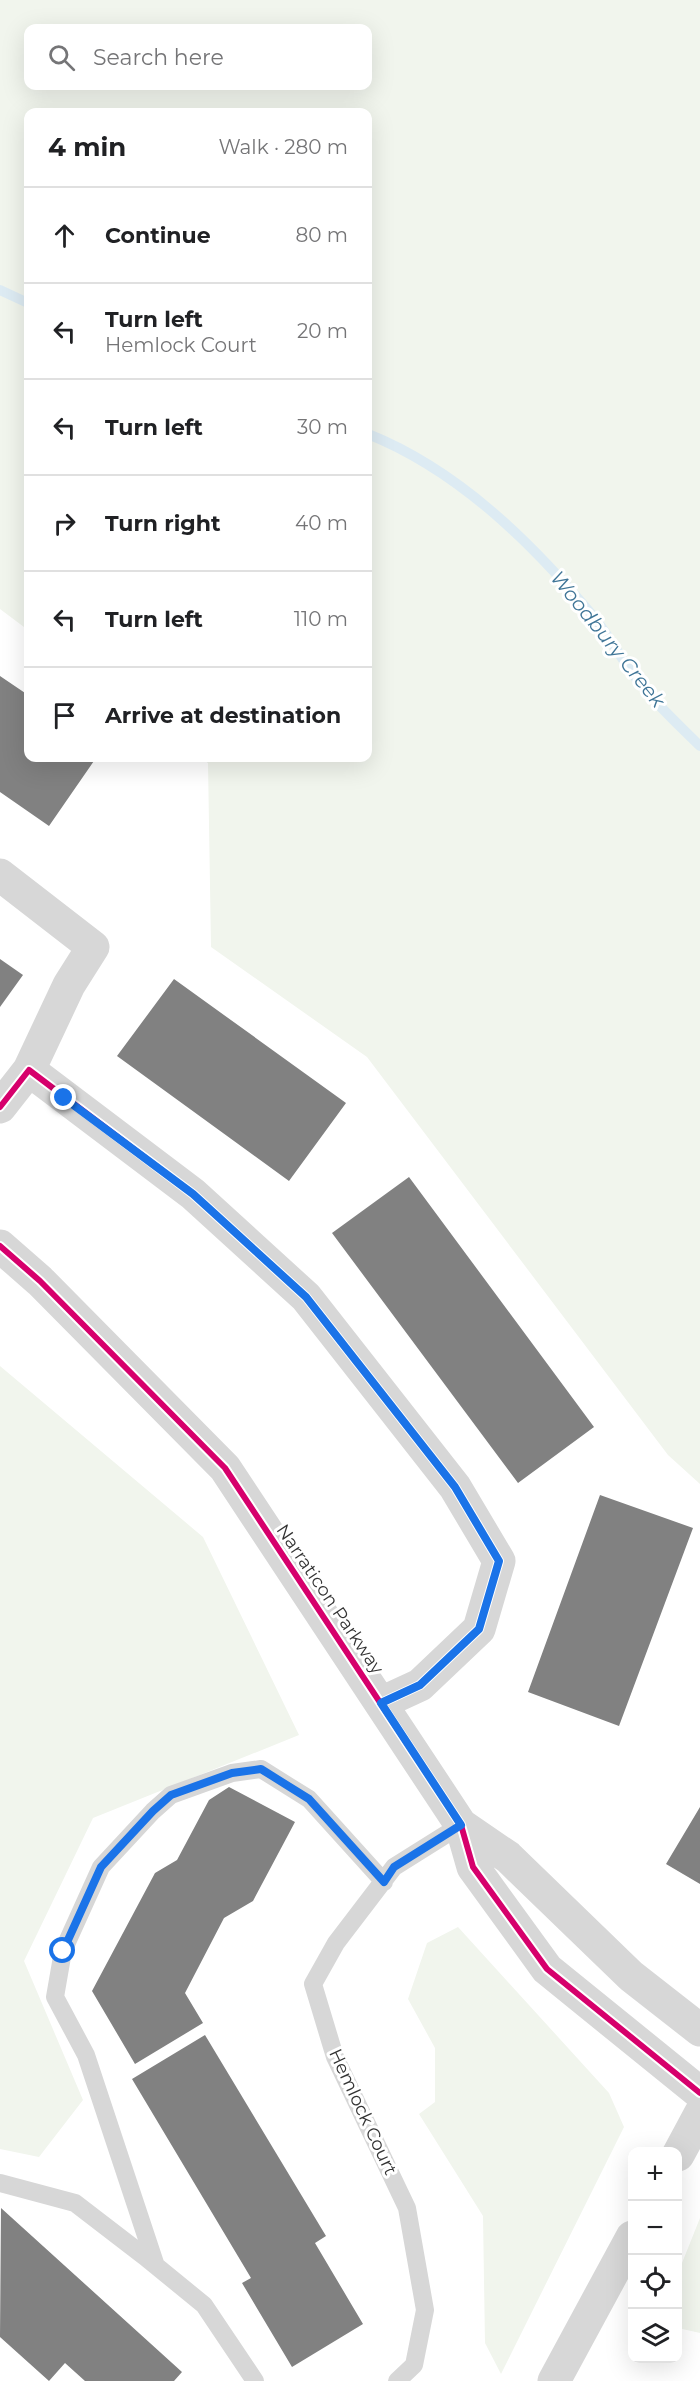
<!DOCTYPE html>
<meta charset="utf-8">
<style>
:root{--surface:#fff;--page:#f6f6f6;--text:#202124;--muted:#757577;--line:#e0e0e0}
body{margin:0;font-family:Montserrat,sans-serif;background:var(--page);color:var(--text)}
.controls{position:absolute;right:18px;bottom:18px;display:grid;overflow:hidden;border-radius:12px;box-shadow:0 6px 24px #0002}
.controls button{width:54px;height:54px;display:grid;place-items:center;padding:0;border:0;border-bottom:2px solid var(--line);background:var(--surface);color:var(--text);font:30px sans-serif}
.stop{position:absolute;width:18px;height:18px;margin:-14px;border:4px solid #1a73e8;border-radius:50%;background:#fff}
.stop.end{background:#1a73e8;border-color:#fff;box-shadow:0 2px 6px #0008}
.list{margin:0;padding:0;list-style:none}
h2{display:flex;justify-content:space-between;align-items:center;height:78px;margin:0;padding:0 24px;font-size:26px}
h2 small{font-size:20px;font-weight:400;color:var(--muted)}
.list li{display:grid;grid-template-columns:39px 1fr auto;gap:18px;align-items:center;box-sizing:border-box;height:96px;padding:0 24px;border-top:2px solid var(--line)}
.list b{display:block;font-size:22px;white-space:nowrap}
.list p{margin:0;font-size:20px;white-space:nowrap;color:var(--muted)}
.list em{font-size:20px;font-style:normal;color:var(--muted)}
.icon{flex:none;width:33px;height:33px;fill:none;stroke:currentColor;stroke-width:2;stroke-linecap:round;stroke-linejoin:round}
.map{position:relative;flex:none;width:700px;height:2381px;overflow:hidden}
.search{position:absolute;background:var(--surface);box-shadow:0 6px 24px #0002;left:24px;top:24px;width:348px;height:66px;display:flex;align-items:center;gap:15px;box-sizing:border-box;padding:0 21px;border-radius:12px;color:var(--muted);font-size:22px}
.panel{position:absolute;background:var(--surface);box-shadow:0 6px 24px #0002;left:24px;top:108px;width:348px;height:654px;border-radius:12px}
.map>svg:first-child{display:block}
</style>
<div class="map">
<svg width="700" height="2381" viewBox="0 0 700 2381">
<rect width="100%" height="100%" fill="#fff"/>
<!-- green -->
<path fill="#f1f5ed" fill-rule="evenodd" d="M 0,0 L 700,0 L 700,1484 L 668,1455 L 367,1057 L 211,947 L 208,763 L 201,758 L 368,758 L 368,112 L 28,112 L 28,630 L 0,609 ZM 368,28 L 368,86 L 28,86 L 28,28 Z
M 0,1366 L 203,1537 L 299,1735 L 93,1818 L 24,1961 L 83,2100 L 39,2157 L 0,2149 Z
M 458,1927 L 609,2093 L 624,2127 L 501,2374 L 485,2343 L 483,2216 L 419,2114 L 435,2102 L 435,2048 L 408,1999 L 427,1943 Z
M 700,2218 L 700,2333 L 678,2328 L 678,2273 Z"/>
<g fill="none" stroke-linecap="round" stroke-linejoin="round">
<!-- stream -->
<path stroke="#ddebf3" stroke-width="10" d="M 0,290 L 28,303
M 368,434 C 458,470 531,542 593,616 C 611,638 624,665 643,687 C 660,708 681,727 700,746"/>
</g>
<!-- building -->
<path fill="#818181" d="M 0,676 L 28,695 L 28,758 L 96,758 L 49,826 L 0,792 Z
M 0,959 L 23,975 L 0,1007 Z
M 174,979 L 346,1103 L 289,1181 L 117,1056 Z
M 409,1177 L 594,1427 L 518,1483 L 332,1233 Z
M 600,1495 L 693,1528 L 619,1726 L 528,1692 Z
M 229,1787 L 295,1822 L 253,1901 L 224,1918 L 185,1993 L 203,2023 L 135,2064 L 92,1991 L 155,1873 L 177,1860 L 209,1800 Z
M 700,1807 L 700,1884 L 666,1864 Z
M 205,2035 L 326,2236 L 315,2243 L 363,2324 L 292,2367 L 242,2283 L 251,2278 L 132,2079 Z
M 1,2208 L 182,2372 L 174,2381 L 85,2381 L 65,2363 L 49,2381 L 0,2337 Z"/>
<g fill="none" stroke-linecap="round" stroke-linejoin="round">
<!-- service -->
<path stroke="#d7d7d7" stroke-width="18" d="M 0,2183 L 75,2203 L 144,2256 L 204,2305 L 255,2381
M 156,2266 L 86,2055 L 55,1997 L 63,1951 L 101,1867 L 153,1811 L 171,1795 L 232,1773 L 261,1769 L 309,1799 L 384,1882
M 397,2381 L 414,2365 L 425,2310 L 407,2208 L 335,2057 L 313,1984 L 336,1943 L 394,1867 L 461,1825"/>
<!-- minor -->
<path stroke="#d7d7d7" stroke-width="33" d="M 0,875 L 93,947 L 69,985 L 29,1070
M 0,1107 L 29,1070 L 193,1194 L 306,1297 L 455,1487 L 499,1561 L 479,1629 L 420,1685 L 381,1703
M 0,1246 L 40,1281 L 225,1468 L 461,1825 L 473,1867 L 547,1969 L 700,2093
M 461,1825 L 508,1857 L 631,1976 L 700,2030
M 678,2155 L 700,2114
M 554,2381 L 632,2237"/>
<defs>
<path id="cycleway" d="M 0,1107 L 29,1070 L 193,1194 L 306,1297 L 455,1487 L 499,1561 L 479,1629 L 420,1685 L 381,1703
M 0,1246 L 40,1281 L 225,1468 L 461,1825 L 473,1867 L 547,1969 L 700,2093"/>
</defs>
<!-- cycleway casing -->
<use href="#cycleway" stroke="#fff" stroke-width="10"/>
<!-- cycleway -->
<use href="#cycleway" stroke="#d6006c" stroke-width="6"/>
</g>
<g fill="none" stroke-linecap="round" stroke-linejoin="round">
<!-- route -->
<path stroke="#1a73e8" stroke-width="8" d="M 63,1951 L 101,1867 L 153,1811 L 171,1795 L 232,1773 L 261,1769 L 309,1799 L 384,1882 L 394,1867 L 461,1825 L 381,1703 L 420,1685 L 479,1629 L 499,1561 L 455,1487 L 306,1297 L 193,1194 L 64,1098"/>
</g>
<g text-anchor="middle" stroke-width="6" stroke-linejoin="round" paint-order="stroke">
<!-- street labels -->
<g font-size="18" fill="#333" stroke="#fff">
<text transform="translate(330 1599) rotate(56)" y="6">Narraticon Parkway</text>
<text transform="translate(363 2112) rotate(65)" y="6">Hemlock Court</text>
</g>
<!-- water labels -->
<g font-size="20" font-style="italic" fill="#3f7597" stroke="#fff">
<text transform="translate(608 639) rotate(51)" y="7">Woodbury Creek</text>
</g>
</g>
</svg>
<div class="controls">
<button>+</button>
<button>−</button>
<button><svg class="icon" aria-label="locate" viewBox="0 0 24 24"><circle cx="12" cy="12" r="6"/><path d="M12 2v4M12 18v4M2 12h4M18 12h4"/></svg></button>
<button><svg class="icon" aria-label="layers" viewBox="0 0 24 24"><path d="M12 4l9 5-9 5-9-5zM3 14l9 5 9-5"/></svg></button>
</div>
<div class="stop" style="left:63px;top:1951px"></div>
<div class="stop end" style="left:64px;top:1098px"></div>
<div class="search"><svg class="icon" aria-label="search" viewBox="0 0 24 24"><circle cx="10" cy="10" r="6"/><path d="M15 15l6 6"/></svg>Search here</div>
<section class="panel">
<h2>4 min<small>Walk · 280 m</small></h2>
<ul class="list">
<li><svg class="icon" aria-label="ahead" viewBox="0 0 24 24"><path d="M12 20V5M6 11l6-6 6 6"/></svg><div><b>Continue</b></div><em>80 m</em></li>
<li><svg class="icon" aria-label="left" viewBox="0 0 24 24"><path d="M17 20v-9H6M10 6l-5 5 5 5"/></svg><div><b>Turn left</b><p>Hemlock Court</p></div><em>20 m</em></li>
<li><svg class="icon" aria-label="left" viewBox="0 0 24 24"><path d="M17 20v-9H6M10 6l-5 5 5 5"/></svg><div><b>Turn left</b></div><em>30 m</em></li>
<li><svg class="icon" aria-label="right" viewBox="0 0 24 24"><path d="M7 20v-9h11M14 6l5 5-5 5"/></svg><div><b>Turn right</b></div><em>40 m</em></li>
<li><svg class="icon" aria-label="left" viewBox="0 0 24 24"><path d="M17 20v-9H6M10 6l-5 5 5 5"/></svg><div><b>Turn left</b></div><em>110 m</em></li>
<li><svg class="icon" aria-label="arrive" viewBox="0 0 24 24"><path d="M6 21V4h12l-3 4 3 4H6"/></svg><div><b>Arrive at destination</b></div></li>
</ul>
</section>
</div>
